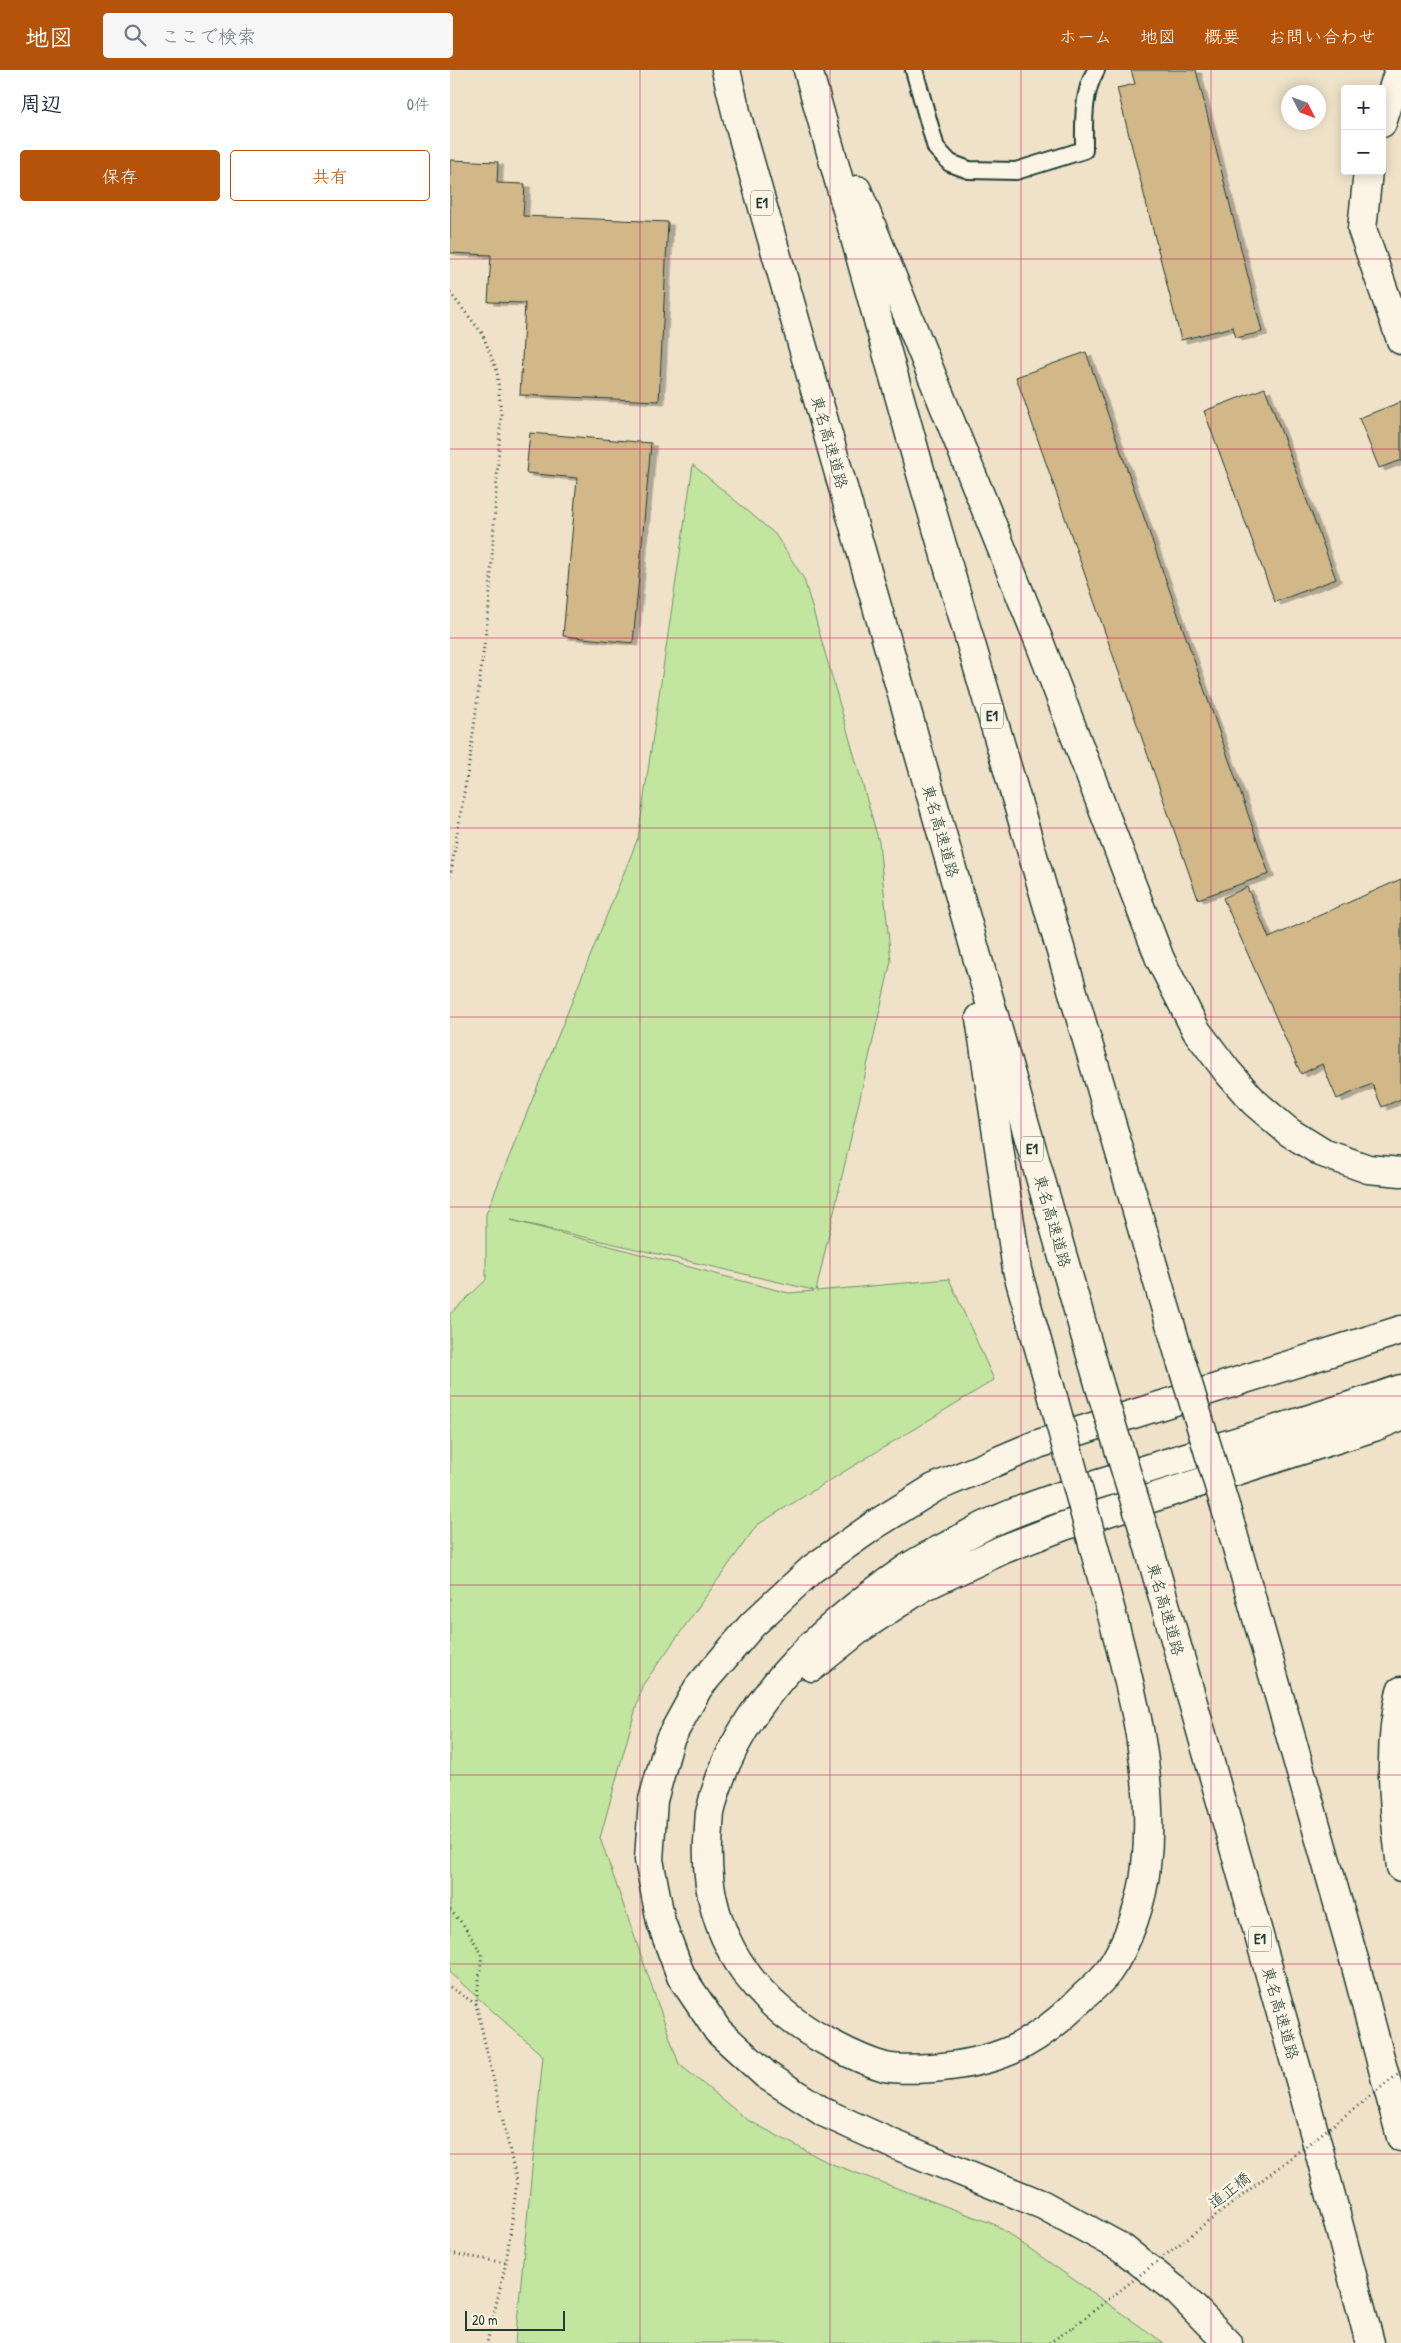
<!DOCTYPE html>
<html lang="ja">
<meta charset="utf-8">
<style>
:root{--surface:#fff;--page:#f6f6f7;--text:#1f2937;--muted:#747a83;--line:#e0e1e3;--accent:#b45309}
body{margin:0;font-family:"Patrick Hand","Klee One",sans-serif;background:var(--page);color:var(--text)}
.controls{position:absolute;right:15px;top:15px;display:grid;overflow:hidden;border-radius:5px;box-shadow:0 2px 12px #0003}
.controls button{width:45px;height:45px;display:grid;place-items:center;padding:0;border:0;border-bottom:1px solid var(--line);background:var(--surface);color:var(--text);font:25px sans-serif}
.compass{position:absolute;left:831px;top:15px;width:45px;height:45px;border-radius:50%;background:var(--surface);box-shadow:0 2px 12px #0003;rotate:132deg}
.scale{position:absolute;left:15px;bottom:12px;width:100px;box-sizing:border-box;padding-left:5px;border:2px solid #1f3d34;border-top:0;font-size:14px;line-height:18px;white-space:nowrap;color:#1f3d34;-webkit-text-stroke:4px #fcf5e5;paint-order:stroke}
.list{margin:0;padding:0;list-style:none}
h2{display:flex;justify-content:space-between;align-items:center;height:65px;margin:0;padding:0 20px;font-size:21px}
h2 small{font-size:16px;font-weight:400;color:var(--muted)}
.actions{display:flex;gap:10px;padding:15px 20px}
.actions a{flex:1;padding:11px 0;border:1px solid var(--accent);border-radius:5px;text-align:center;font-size:18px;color:var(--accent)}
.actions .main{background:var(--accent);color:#fff}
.icon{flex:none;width:28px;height:28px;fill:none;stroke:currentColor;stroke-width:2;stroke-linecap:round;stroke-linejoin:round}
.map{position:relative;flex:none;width:951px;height:2273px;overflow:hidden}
header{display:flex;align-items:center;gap:30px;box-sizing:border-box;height:70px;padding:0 25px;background:var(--accent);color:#fff}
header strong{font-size:24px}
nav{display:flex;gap:28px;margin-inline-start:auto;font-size:18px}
.search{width:350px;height:45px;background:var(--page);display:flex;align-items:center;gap:12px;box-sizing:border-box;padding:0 18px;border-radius:5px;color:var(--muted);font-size:19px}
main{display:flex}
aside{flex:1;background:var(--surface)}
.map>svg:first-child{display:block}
</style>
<header>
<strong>地図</strong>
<div class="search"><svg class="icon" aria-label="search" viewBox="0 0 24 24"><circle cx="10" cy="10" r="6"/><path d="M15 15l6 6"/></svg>ここで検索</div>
<nav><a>ホーム</a><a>地図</a><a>概要</a><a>お問い合わせ</a></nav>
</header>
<main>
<aside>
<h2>周辺<small>0件</small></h2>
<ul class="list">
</ul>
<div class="actions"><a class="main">保存</a><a>共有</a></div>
</aside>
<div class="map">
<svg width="951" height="2273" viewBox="0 0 951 2273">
<defs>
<filter id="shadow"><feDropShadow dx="5.5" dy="3" stdDeviation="0" flood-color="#0004"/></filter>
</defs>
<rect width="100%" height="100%" fill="#efe2c9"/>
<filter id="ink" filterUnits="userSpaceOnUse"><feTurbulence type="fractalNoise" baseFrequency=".02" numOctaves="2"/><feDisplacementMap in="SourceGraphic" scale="10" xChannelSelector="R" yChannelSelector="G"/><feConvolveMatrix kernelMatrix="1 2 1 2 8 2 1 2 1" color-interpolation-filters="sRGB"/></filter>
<g filter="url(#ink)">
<!-- green -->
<path fill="#c2e6a0" stroke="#70926a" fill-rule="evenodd" d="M 243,395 L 325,464 L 354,509 L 429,772 L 441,891 L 366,1221 L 499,1209 L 544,1310 L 307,1455 L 192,1616 L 150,1768 L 229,1994 L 296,2049 L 377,2092 L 546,2155 L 714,2273 L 65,2273 L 93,1986 L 0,1903 L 0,1244 L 36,1210 L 36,1144 L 188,768 ZM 61,1150 L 363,1220 L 364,1221 L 338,1223 Z"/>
<!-- building -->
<path fill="#d2b788" stroke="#1f3d34" filter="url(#shadow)" d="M 681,0 L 746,0 L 812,262 L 786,268 L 783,257 L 731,270 L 667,18 L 685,14 Z
M 0,90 L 48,92 L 47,113 L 75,114 L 73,146 L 218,152 L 209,331 L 70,325 L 75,233 L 38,232 L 41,185 L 0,183 Z
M 636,282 L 819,804 L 748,829 L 566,307 Z
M 815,318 L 886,509 L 825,532 L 754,341 Z
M 951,332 L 951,390 L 929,398 L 909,348 Z
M 80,363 L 201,373 L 183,573 L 113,566 L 127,408 L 76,403 Z
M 951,809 L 951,1029 L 932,1037 L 922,1014 L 887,1029 L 872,994 L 851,1004 L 773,828 L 797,817 L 819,868 Z"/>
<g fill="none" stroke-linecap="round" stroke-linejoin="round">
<defs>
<path id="lane" d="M 464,0 L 486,78 L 500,93 L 519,100 L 566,101 L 634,80 C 634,54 632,24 646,0"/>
<path id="highway" d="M 276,0 L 288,50 L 650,1317
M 358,0 L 470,400 L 731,1291
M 932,53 L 949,0
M 918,101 L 912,159 L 951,270
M 407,120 L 589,571 L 710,889 L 746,960 L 777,1001 L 804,1032 L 839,1062 L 873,1083 L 918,1099 L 951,1102
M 530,948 L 567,1200 L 604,1331
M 776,1439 L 905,1893 L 951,2067
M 696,1467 L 855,2028 L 920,2273
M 645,1481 C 671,1583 708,1691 696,1796 C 693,1830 678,1874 658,1902 C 649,1914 635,1924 625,1935 C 581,1978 543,1993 482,1998 C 467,1999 450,2000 435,1997 C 417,1992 400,1984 383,1975 C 302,1934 254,1863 258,1772 C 259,1762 259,1752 260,1743 C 283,1638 370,1558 456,1499 C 469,1490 483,1483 497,1476 C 514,1467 530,1457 547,1450 C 590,1431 636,1418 681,1404 C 771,1376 862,1350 951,1319
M 362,1597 L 412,1557 L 473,1517 L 554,1479 L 614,1456 L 924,1357 L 951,1346
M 951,1621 C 937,1679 944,1739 951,1797
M 778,2273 L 727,2221 L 672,2178 L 593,2135 L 441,2073 L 375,2043 L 316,2005 L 268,1961 L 231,1906 L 211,1852 L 199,1790 L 203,1730 L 220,1669 L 248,1618 L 302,1555 L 362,1499 L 426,1454 L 484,1418 L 588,1374 L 951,1260"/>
</defs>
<!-- lane casing -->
<use href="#lane" stroke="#1f3d34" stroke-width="20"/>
<!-- highway casing -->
<use href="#highway" stroke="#1f3d34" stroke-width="31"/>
<!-- path -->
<path stroke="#1f3d34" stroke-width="3" stroke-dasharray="1 4" stroke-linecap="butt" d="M 0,223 L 32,263 L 47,301 L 51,343 L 39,536 L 20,688 L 0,806
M 0,1840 L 13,1854 L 32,1884 L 26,1934
M 0,1917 L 26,1934 L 67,2112 L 56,2193 L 37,2273
M 0,2183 L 56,2193
M 599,2273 L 623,2257"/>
<!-- lane -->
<use href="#lane" stroke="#fcf5e5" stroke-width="16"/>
<!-- highway -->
<use href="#highway" stroke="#fcf5e5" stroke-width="28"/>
<defs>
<path id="highway-bridge" d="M 731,1291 L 776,1439
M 650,1317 L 696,1467
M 604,1331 L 645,1481"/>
</defs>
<!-- highway-bridge casing -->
<use href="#highway-bridge" stroke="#1f3d34" stroke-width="31" stroke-linecap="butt"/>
<!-- path-bridge -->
<path stroke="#1f3d34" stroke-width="3" stroke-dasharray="1 4" stroke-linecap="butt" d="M 623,2257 L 951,2002"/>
<!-- highway-bridge -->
<use href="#highway-bridge" stroke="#fcf5e5" stroke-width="28"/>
</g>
</g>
<!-- grid -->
<path fill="none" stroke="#c2185b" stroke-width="1" stroke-opacity="0.55" d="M 190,0 L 190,2273M 380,0 L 380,2273M 571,0 L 571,2273M 761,0 L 761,2273M 0,189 L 951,189M 0,379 L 951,379M 0,568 L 951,568M 0,758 L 951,758M 0,947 L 951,947M 0,1137 L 951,1137M 0,1326 L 951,1326M 0,1515 L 951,1515M 0,1705 L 951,1705M 0,1894 L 951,1894M 0,2084 L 951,2084"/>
<g text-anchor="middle" stroke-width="5" stroke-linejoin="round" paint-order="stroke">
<!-- shield labels -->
<g fill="#fcf5e5" stroke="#617469" stroke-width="1">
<rect x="301" y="120.5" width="22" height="25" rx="4"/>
<rect x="531" y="633.5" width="22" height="25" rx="4"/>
<rect x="571" y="1066.5" width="22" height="25" rx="4"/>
<rect x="799" y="1856.5" width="22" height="25" rx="4"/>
</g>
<g font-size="15" font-weight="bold" fill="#1f3d34">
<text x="312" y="138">E1</text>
<text x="542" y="651">E1</text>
<text x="582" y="1084">E1</text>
<text x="810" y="1874">E1</text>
</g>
<!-- street labels -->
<g font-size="16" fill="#1f3d34" stroke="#fcf5e5">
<text transform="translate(380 372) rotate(74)" y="6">東名高速道路</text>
<text transform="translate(491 761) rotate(74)" y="6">東名高速道路</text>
<text transform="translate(603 1151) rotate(74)" y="6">東名高速道路</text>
<text transform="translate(716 1539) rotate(74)" y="6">東名高速道路</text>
<text transform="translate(831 1943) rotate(74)" y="6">東名高速道路</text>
<text transform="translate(779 2120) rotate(-38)" y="6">道正橋</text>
</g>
</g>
</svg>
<div class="controls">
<button>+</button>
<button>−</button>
</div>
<svg class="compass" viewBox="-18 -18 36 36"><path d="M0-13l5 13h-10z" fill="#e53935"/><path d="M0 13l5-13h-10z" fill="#747a83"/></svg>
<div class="scale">20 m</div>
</div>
</main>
